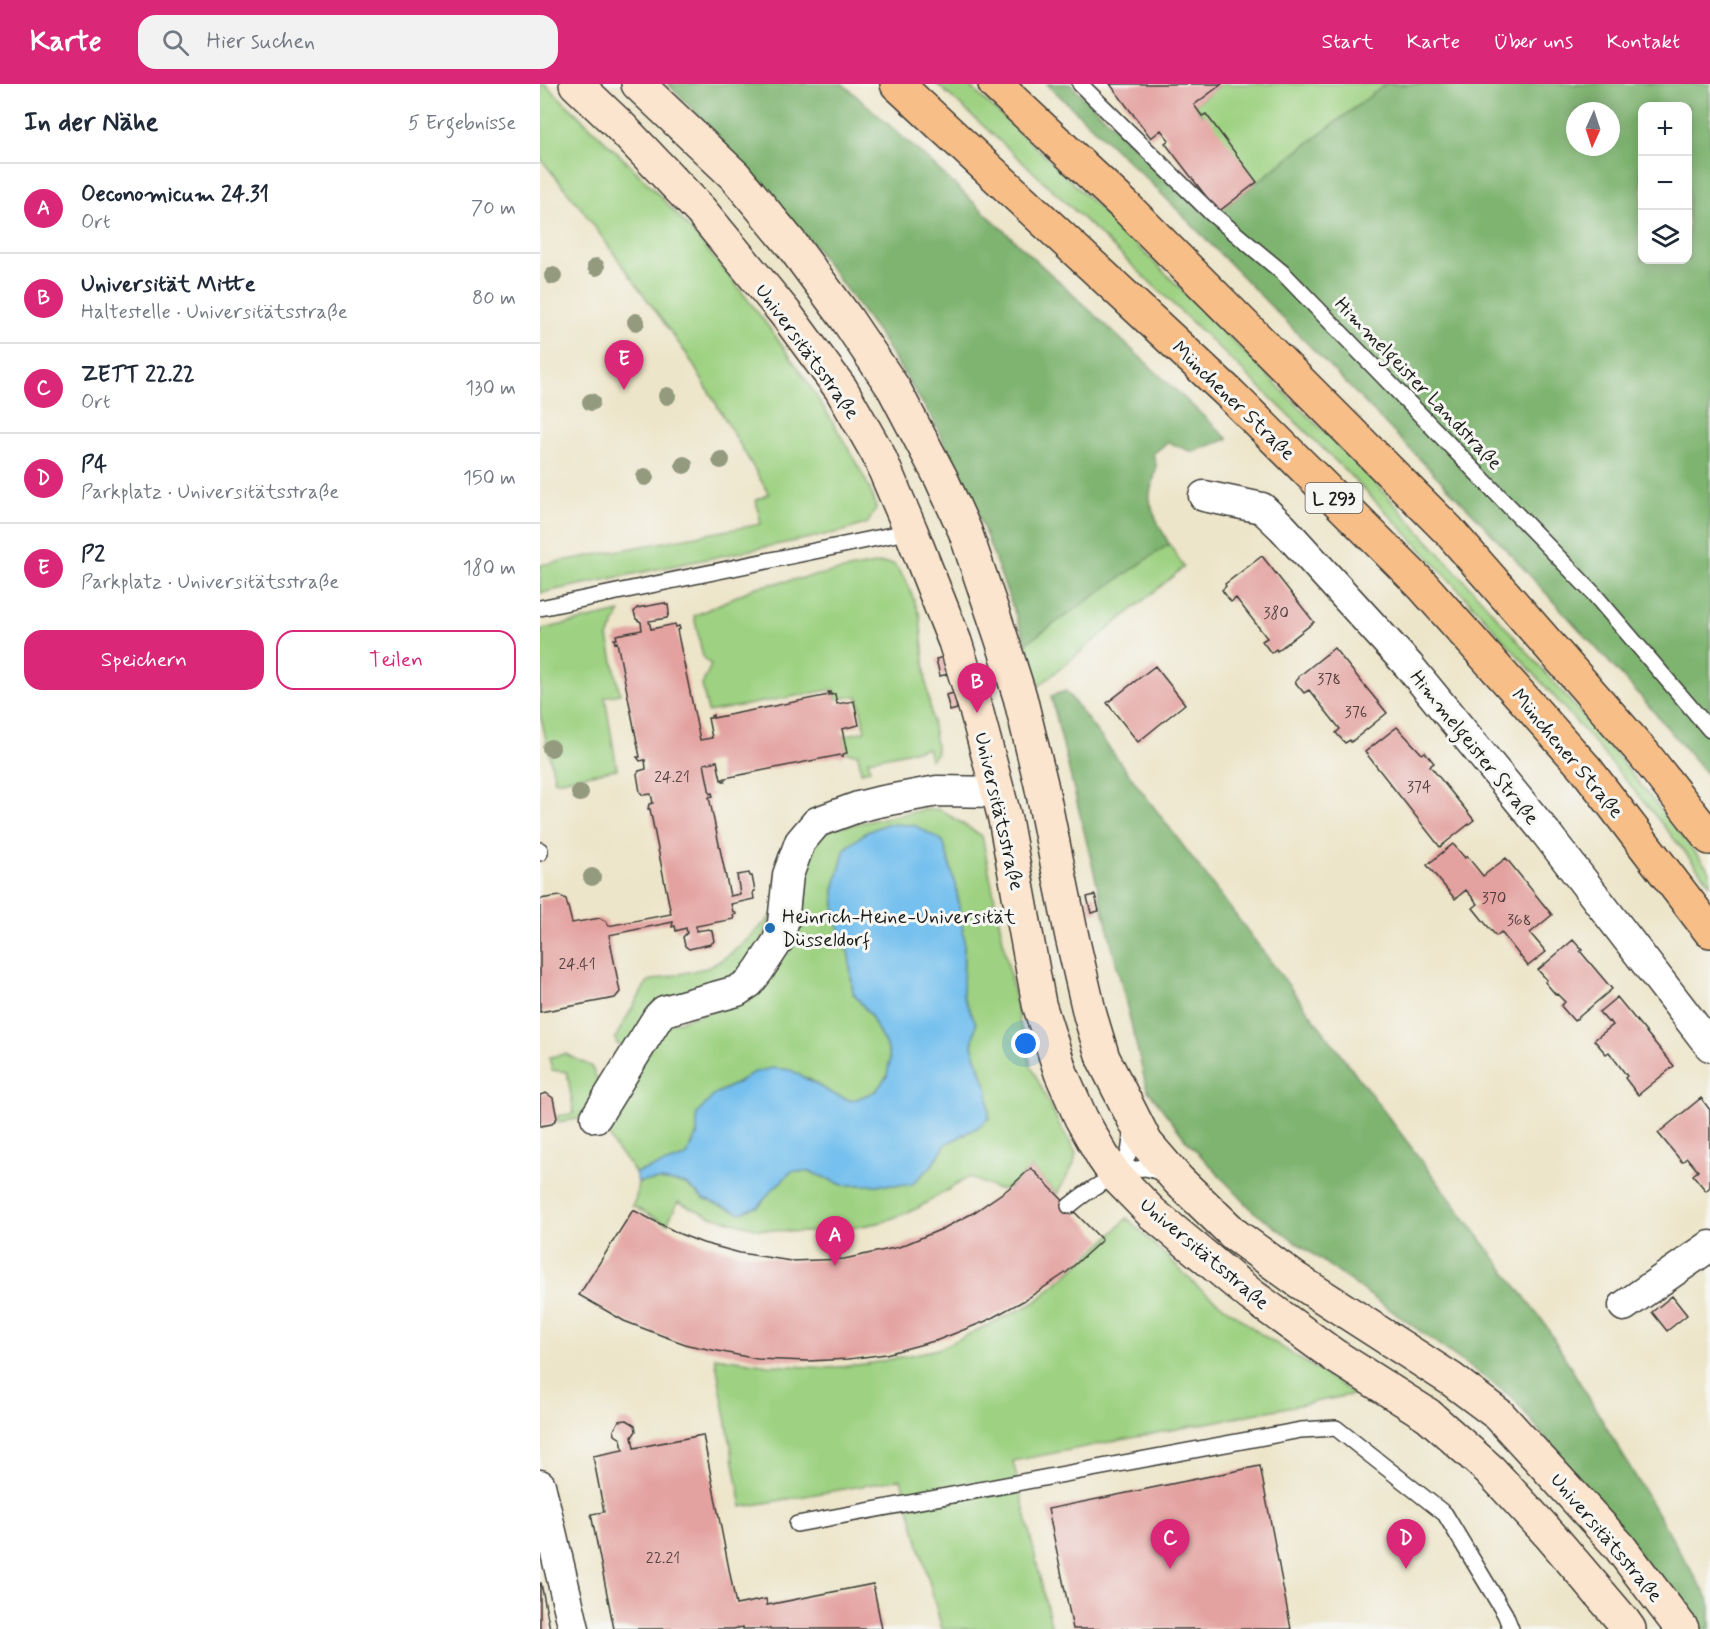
<!DOCTYPE html>
<html lang="de">
<meta charset="utf-8">
<style>
:root{--surface:#fff;--page:#f2f2f3;--text:#1f2937;--muted:#747a83;--line:#e0e1e3;--accent:#db2777}
body{margin:0;font-family:Mynerve,sans-serif;background:var(--page);color:var(--text)}
.controls{position:absolute;right:18px;top:18px;display:grid;overflow:hidden;border-radius:12px;box-shadow:0 3px 15px #0003}
.controls button{width:54px;height:54px;display:grid;place-items:center;padding:0;border:0;border-bottom:2px solid var(--line);background:var(--surface);color:var(--text);font:30px sans-serif}
.compass{position:absolute;left:1026px;top:18px;width:54px;height:54px;border-radius:50%;background:var(--surface);box-shadow:0 3px 15px #0003;rotate:183deg}
.you{position:absolute;left:486px;top:960px;width:21px;height:21px;margin:-15px;border:4px solid #fff;border-radius:50%;background:#1a73e8;box-shadow:0 0 0 9px #1a73e833}
.badge{display:grid;place-items:center;width:39px;height:39px;border-radius:50%;background:var(--accent);color:#fff;font-size:20px;font-weight:700}
.pin{position:absolute;translate:-50% -50px;filter:drop-shadow(0 2px 3px #0008)}
.pin::after{content:'';position:absolute;top:32px;width:21px;height:18px;background:inherit;clip-path:polygon(0 0,100% 0,50% 100%)}
.list{margin:0;padding:0;list-style:none}
h2{display:flex;justify-content:space-between;align-items:center;height:78px;margin:0;padding:0 24px;font-size:26px}
h2 small{font-size:20px;font-weight:400;color:var(--muted)}
.list li{display:grid;grid-template-columns:39px 1fr auto;gap:18px;align-items:center;box-sizing:border-box;height:90px;padding:0 24px;border-top:2px solid var(--line)}
.list b{display:block;font-size:22px;white-space:nowrap}
.list p{margin:0;font-size:20px;white-space:nowrap;color:var(--muted)}
.list em{font-size:20px;font-style:normal;color:var(--muted)}
.actions{display:flex;gap:12px;padding:18px 24px}
.actions a{flex:1;padding:14px 0;border:2px solid var(--accent);border-radius:18px;text-align:center;font-size:21px;color:var(--accent)}
.actions .main{background:var(--accent);color:#fff}
.icon{flex:none;width:33px;height:33px;fill:none;stroke:currentColor;stroke-width:2;stroke-linecap:round;stroke-linejoin:round}
.map{position:relative;flex:none;width:1170px;height:1545px;overflow:hidden}
header{display:flex;align-items:center;gap:36px;box-sizing:border-box;height:84px;padding:0 30px;background:var(--accent);color:#fff}
header strong{font-size:28px}
nav{display:flex;gap:33px;margin-inline-start:auto;font-size:21px}
.search{width:420px;height:54px;background:var(--page);display:flex;align-items:center;gap:15px;box-sizing:border-box;padding:0 21px;border-radius:18px;color:var(--muted);font-size:22px}
main{display:flex}
aside{flex:1;background:var(--surface)}
.map>svg:first-child{display:block}
</style>
<header>
<strong>Karte</strong>
<div class="search"><svg class="icon" aria-label="search" viewBox="0 0 24 24"><circle cx="10" cy="10" r="6"/><path d="M15 15l6 6"/></svg>Hier suchen</div>
<nav><a>Start</a><a>Karte</a><a>Über uns</a><a>Kontakt</a></nav>
</header>
<main>
<aside>
<h2>In der Nähe<small>5 Ergebnisse</small></h2>
<ul class="list">
<li><span class="badge">A</span><div><b>Oeconomicum 24.31</b><p>Ort</p></div><em>70 m</em></li>
<li><span class="badge">B</span><div><b>Universität Mitte</b><p>Haltestelle · Universitätsstraße</p></div><em>80 m</em></li>
<li><span class="badge">C</span><div><b>ZETT 22.22</b><p>Ort</p></div><em>130 m</em></li>
<li><span class="badge">D</span><div><b>P4</b><p>Parkplatz · Universitätsstraße</p></div><em>150 m</em></li>
<li><span class="badge">E</span><div><b>P2</b><p>Parkplatz · Universitätsstraße</p></div><em>180 m</em></li>
</ul>
<div class="actions"><a class="main">Speichern</a><a>Teilen</a></div>
</aside>
<div class="map">
<svg width="1170" height="1545" viewBox="0 0 1170 1545">
<rect width="100%" height="100%" fill="#f6f6f2"/>
<filter id="ink" filterUnits="userSpaceOnUse"><feTurbulence type="fractalNoise" baseFrequency=".0167" numOctaves="2"/><feDisplacementMap in="SourceGraphic" scale="12" xChannelSelector="R" yChannelSelector="G"/><feConvolveMatrix kernelMatrix="1 2 1 2 8 2 1 2 1" color-interpolation-filters="sRGB"/></filter>
<filter id="wash" filterUnits="userSpaceOnUse"><feTurbulence type="fractalNoise" baseFrequency=".008" numOctaves="4" result="noise"/><feDisplacementMap in="SourceGraphic" scale="24" xChannelSelector="R" yChannelSelector="G"/><feGaussianBlur stdDeviation="1.35" result="paint"/><feColorMatrix in="noise" values="0 0 0 0 0 0 0 0 0 0 0 0 0 0 0 0 0 1.4 0 .05"/><feComposite in="paint" operator="in"/></filter>
<g filter="url(#wash)">
<rect width="100%" height="100%" fill="#ede5c9"/>
<!-- green -->
<path fill="#9ed282" stroke="#5d774f" stroke-width="1.5" d="M 0,0 L 5,0 C 53,46 103,91 147,142 C 202,205 255,274 298,347 C 310,369 331,400 336,424 L 328,439 L 304,447 L 0,509 L 0,481 L 221,440 L 216,416 L 229,410 L 148,272 L 41,124 L 0,74 Z
M 397,0 L 427,0 L 503,70 L 618,182 L 844,408 L 949,524 L 1070,663 L 1170,787 L 1170,800 C 1079,684 982,574 881,465 C 817,396 748,330 679,264 C 586,175 493,86 397,0 Z
M 682,0 L 846,0 L 717,98 L 654,21 Z
M 629,460 L 644,483 L 499,602 L 486,559 Z
M 340,479 L 354,480 L 367,498 L 380,532 L 386,597 L 397,669 L 390,676 L 387,664 L 328,676 L 330,686 L 321,688 L 318,670 L 307,669 L 303,652 L 325,647 L 318,612 L 296,615 L 294,605 L 168,628 L 162,601 L 171,581 L 163,573 L 154,532 L 216,503 Z
M 80,528 L 68,553 L 80,610 L 65,613 L 77,685 L 15,697 L 0,629 L 0,550 L 3,545 Z
M 399,725 L 442,752 L 479,936 L 491,982 L 519,1040 L 536,1069 L 534,1080 L 517,1110 L 491,1084 C 460,1113 467,1109 429,1093 L 378,1124 L 343,1138 L 291,1148 L 257,1148 L 219,1145 L 170,1132 L 138,1118 L 127,1140 L 92,1122 L 96,1114 L 98,1098 L 120,1096 L 146,1100 L 164,1115 L 219,1122 L 230,1108 L 252,1087 L 271,1088 L 303,1101 L 330,1100 L 390,1084 L 406,1060 L 438,1043 L 449,1034 L 448,1007 L 432,962 L 436,939 L 423,912 L 424,854 L 416,803 L 403,757 L 325,749 L 305,765 L 294,806 L 296,835 L 309,871 L 313,909 L 331,932 L 341,953 L 347,962 L 350,976 L 347,992 L 336,1007 L 312,1017 L 291,1009 L 268,994 L 212,989 L 199,998 L 175,1010 L 146,1073 L 95,1089 C 83,1067 58,1060 76,1030 L 71,1027 L 125,941 L 207,917 L 257,801 L 272,754 L 295,744 L 383,726 Z
M 232,832 L 211,883 L 85,961 L 81,962 L 77,960 L 75,954 L 106,900 L 109,897 L 166,884 C 192,873 211,851 232,832 Z
M 26,970 L 51,982 L 61,1003 L 38,1035 L 18,1038 L 17,1032 L 34,1029 L 27,988 L 12,986 L 9,973 Z
M 587,1134 L 659,1204 L 721,1250 L 815,1310 L 473,1377 L 512,1545 L 402,1545 L 361,1395 L 202,1423 L 175,1273 L 229,1281 L 290,1284 L 333,1279 L 398,1265 L 494,1219 L 567,1155 Z"/>
<!-- forest -->
<path fill="#7eb470" stroke="#4d6846" stroke-width="1.5" fill-rule="evenodd" d="M 128,0 L 303,0 L 385,73 L 688,355 L 652,368 L 628,358 L 613,370 C 622,389 608,399 610,416 C 612,431 622,446 629,460 L 486,559 L 437,427 L 392,334 L 338,249 L 272,159 L 169,42 Z
M 507,0 L 530,0 L 670,134 L 846,0 L 1170,0 L 1170,694 L 1102,614 L 939,436 L 614,102 ZM 1102,22 L 1148,22 L 1148,176 L 1102,176 ZM 1035,27 L 1071,27 L 1071,63 L 1035,63 Z
M 526,607 L 1005,1240 L 1170,1518 L 1170,1545 L 1159,1545 L 973,1314 L 714,1128 L 645,1055 L 607,1005 L 511,612 Z"/>
<!-- water -->
<path fill="#74c0ee" stroke="#486e85" stroke-width="1.5" d="M 346,740 L 374,741 L 403,757 L 416,803 L 424,854 L 423,912 L 436,939 L 432,962 L 448,1007 L 449,1034 L 438,1043 L 406,1060 L 390,1084 L 371,1101 L 303,1101 L 271,1088 L 252,1087 L 230,1108 L 219,1122 L 200,1129 L 164,1115 L 146,1100 L 120,1096 L 98,1098 L 95,1089 L 146,1073 L 157,1051 L 157,1030 L 175,1010 L 199,998 L 212,989 L 232,984 L 251,986 L 291,1009 L 312,1017 L 336,1007 L 347,992 L 350,976 L 347,962 L 341,953 L 331,932 L 313,909 L 309,871 L 296,835 L 294,806 L 305,765 L 325,749 Z"/>
<g id="blocks">
<!-- building -->
<path fill="#e3a19f" d="M 570,0 L 682,0 L 654,21 L 662,32 L 666,30 L 717,98 L 678,128 L 625,59 L 629,56 L 621,46 L 611,54 Z
M 722,472 L 774,538 L 737,567 L 736,565 L 731,569 L 722,557 L 727,554 L 696,514 L 691,518 L 682,506 L 686,502 L 685,500 Z
M 124,519 L 128,521 L 129,529 L 127,534 L 109,537 L 111,545 L 135,540 L 136,543 L 139,542 L 140,545 L 137,546 L 160,656 L 172,654 L 168,634 L 171,634 L 171,632 L 173,631 L 173,634 L 289,611 L 288,608 L 290,608 L 291,611 L 295,610 L 297,620 L 314,617 L 319,641 L 302,645 L 307,669 L 303,670 L 303,673 L 301,673 L 300,671 L 185,694 L 185,697 L 183,697 L 183,695 L 181,696 L 177,677 L 164,680 L 170,710 L 172,709 L 173,712 L 169,713 L 190,812 L 200,810 L 197,791 L 209,789 L 210,792 L 212,792 L 215,807 L 213,808 L 214,815 L 191,820 L 193,828 L 195,828 L 196,830 L 193,831 L 194,835 L 156,842 L 156,847 L 169,845 L 172,847 L 174,857 L 171,860 L 149,865 L 145,862 L 143,853 L 147,849 L 146,844 L 136,847 L 135,842 L 132,843 L 133,838 L 69,851 L 80,908 L 75,914 L 0,928 L 0,815 L 20,812 L 26,815 L 32,839 L 60,834 L 67,838 L 68,842 L 131,830 L 110,725 L 108,725 L 109,720 L 113,719 L 111,710 L 103,711 L 100,708 L 97,690 L 99,687 L 106,685 L 105,676 L 100,677 L 97,673 L 100,673 L 77,558 L 75,559 L 74,555 L 77,555 L 76,551 L 102,546 L 101,538 L 96,535 L 94,528 L 97,524 Z
M 794,564 L 847,629 L 811,658 L 810,656 L 805,659 L 796,649 L 800,645 L 769,606 L 764,609 L 755,598 L 759,594 L 758,593 Z
M 404,573 L 408,590 L 400,592 L 396,575 Z
M 615,582 L 645,620 L 598,658 L 567,619 Z
M 414,609 L 417,625 L 410,627 L 406,611 Z
M 857,643 L 882,670 L 885,668 L 894,679 L 890,682 L 934,736 L 900,763 L 825,668 Z
M 913,760 L 925,774 L 927,772 L 943,792 L 966,774 L 1012,831 L 990,849 L 1006,868 L 988,882 L 961,848 L 956,852 L 945,839 L 933,824 L 938,820 L 926,806 L 915,815 L 887,781 Z
M 555,811 L 559,827 L 551,829 L 547,813 Z
M 1033,856 L 1042,866 L 1040,867 L 1072,905 L 1034,937 L 1021,922 L 1025,918 L 1017,910 L 1016,911 L 1005,898 L 1007,896 L 998,886 Z
M 1077,913 L 1134,982 L 1098,1011 L 1085,994 L 1087,992 L 1069,968 L 1066,970 L 1054,956 L 1073,941 L 1070,937 L 1068,938 L 1059,928 Z
M 6,1009 L 13,1014 L 17,1034 L 12,1040 L 0,1042 L 0,1011 Z
M 1161,1014 L 1170,1026 L 1170,1103 L 1166,1107 L 1153,1091 L 1158,1087 L 1147,1074 L 1142,1078 L 1118,1049 Z
M 491,1084 L 562,1156 L 527,1188 L 485,1216 L 446,1237 L 398,1256 L 346,1270 L 309,1275 L 268,1277 L 217,1275 L 148,1261 L 123,1252 L 84,1237 L 39,1211 L 93,1126 L 140,1150 L 163,1159 L 200,1169 L 251,1177 L 304,1175 L 359,1163 L 402,1145 L 433,1129 L 468,1105 Z
M 1132,1212 L 1147,1231 L 1127,1247 L 1112,1228 Z
M 87,1336 L 95,1341 L 96,1347 L 92,1353 L 94,1364 L 163,1351 L 196,1521 L 226,1515 L 227,1521 L 333,1500 L 342,1545 L 203,1545 L 203,1543 L 193,1545 L 74,1545 L 51,1430 L 64,1428 L 53,1372 L 83,1366 L 81,1355 L 75,1351 L 74,1346 L 79,1337 Z
M 720,1382 L 751,1545 L 533,1545 L 508,1425 Z
M 0,1499 L 1,1499 L 10,1545 L 0,1545 Z"/>
</g>
</g>
<g filter="url(#ink)">
<use href="#blocks" fill-opacity="0" stroke="#3b3a36" stroke-width="1.5"/>
<g fill="none" stroke-linecap="round" stroke-linejoin="round">
<defs>
<path id="lane" d="M 540,0 L 671,129 L 743,189 L 1053,509 L 1170,646
M 0,524 L 371,447
M 0,766 L 0,769
M 576,1092 C 589,1074 591,1067 591,1045
M 529,1122 C 547,1107 582,1084 606,1084 C 612,1085 618,1088 624,1090
M 257,1440 L 761,1346 L 796,1344 L 905,1430 L 965,1530 L 971,1545"/>
<path id="street" d="M 664,412 L 722,424 L 742,443 L 869,582 L 1006,749 L 1170,962
M 56,1033 L 118,933 L 124,927 L 197,907 L 209,899 L 219,886 L 238,857 L 243,839 L 248,791 L 260,758 L 277,738 L 318,723 L 338,718 L 397,707 L 459,708
M 1084,1222 L 1170,1162
M 0,1401 L 34,1545"/>
<path id="secondary" d="M 36,0 L 79,41 L 161,127 L 245,229 L 301,305 L 338,370 L 371,447 L 415,558 L 437,629 L 465,735 L 499,920 L 521,989 L 541,1034 L 563,1073 L 576,1092 L 612,1129 L 711,1211 L 795,1272 L 888,1331 L 950,1386 L 1010,1451 L 1084,1538 L 1089,1545
M 98,0 L 195,92 L 252,161 L 306,234 L 354,305 L 401,394 L 425,447 L 461,553 L 480,613 L 501,700 L 532,853 L 550,931 L 563,974 L 606,1059 L 638,1096 L 695,1151 L 757,1196 L 911,1295 L 959,1331 L 1079,1462 L 1142,1545"/>
<path id="highway" d="M 357,0 L 690,310 L 882,501 L 1046,685 L 1170,847
M 455,0 L 584,121 L 909,447 L 1104,670 L 1170,754"/>
</defs>
<!-- lane casing -->
<use href="#lane" stroke="#3b3a36" stroke-width="18"/>
<!-- street casing -->
<use href="#street" stroke="#3b3a36" stroke-width="33"/>
<!-- secondary casing -->
<use href="#secondary" stroke="#3b3a36" stroke-width="36"/>
<!-- highway casing -->
<use href="#highway" stroke="#3b3a36" stroke-width="36"/>
<!-- lane -->
<use href="#lane" stroke="#fff" stroke-width="15"/>
<!-- street -->
<use href="#street" stroke="#fff" stroke-width="30"/>
<!-- secondary -->
<use href="#secondary" stroke="#fce5cf" stroke-width="33"/>
<!-- highway -->
<use href="#highway" stroke="#f7be88" stroke-width="33"/>
</g>
<!-- trees -->
<g fill="#939a7e">
<circle cx="56" cy="183" r="9"/>
<circle cx="13" cy="192" r="9"/>
<circle cx="96" cy="238" r="9"/>
<circle cx="127" cy="312" r="9"/>
<circle cx="51" cy="318" r="9"/>
<circle cx="181" cy="376" r="9"/>
<circle cx="144" cy="381" r="9"/>
<circle cx="105" cy="393" r="9"/>
<circle cx="11" cy="664" r="9"/>
<circle cx="40" cy="709" r="9"/>
<circle cx="52" cy="793" r="9"/>
</g>
</g>
<!-- markers -->
<circle fill="#1f6fb2" stroke="#f6f6f2" stroke-width="2" cx="230" cy="844" r="6"/>
<g text-anchor="middle" stroke-width="6" stroke-linejoin="round" paint-order="stroke">
<!-- number labels -->
<g font-size="16" fill="#4e3d3d">
<text x="736" y="534">380</text>
<text x="789" y="600">378</text>
<text x="816" y="633">376</text>
<text x="132" y="698">24.21</text>
<text x="879" y="708">374</text>
<text x="954" y="819">370</text>
<text x="979" y="841">368</text>
<text x="37" y="885">24.41</text>
<text x="123" y="1479">22.21</text>
</g>
<!-- shield labels -->
<rect fill="#f6f6f2" stroke="#5d5d5c" stroke-width="1.5" x="765.5" y="399" width="57" height="30" rx="4.5"/>
<g font-size="18" font-weight="bold" fill="#1c1c1c">
<text x="794" y="420">L 293</text>
</g>
<!-- street labels -->
<g font-size="20" fill="#1c1c1c" stroke="#f6f6f2">
<text transform="translate(268 267) rotate(54)" y="7">Universitätsstraße</text>
<text transform="translate(879 299) rotate(46)" y="7">Himmelgeister Landstraße</text>
<text transform="translate(694 316) rotate(44)" y="7">Münchener Straße</text>
<text transform="translate(935 663) rotate(51)" y="7">Himmelgeister Straße</text>
<text transform="translate(1028 669) rotate(50)" y="7">Münchener Straße</text>
<text transform="translate(460 727) rotate(77)" y="7">Universitätsstraße</text>
<text transform="translate(665 1169) rotate(40)" y="7">Universitätsstraße</text>
<text transform="translate(1067 1453) rotate(50)" y="7">Universitätsstraße</text>
</g>
<!-- poi labels -->
<g font-size="20" fill="#1c1c1c" stroke="#f6f6f2" text-anchor="start">
<text x="242" y="839">Heinrich-Heine-Universität<tspan x="242" dy="23">Düsseldorf</tspan></text>
</g>
</g>
</svg>
<div class="controls">
<button>+</button>
<button>−</button>
<button><svg class="icon" aria-label="layers" viewBox="0 0 24 24"><path d="M12 4l9 5-9 5-9-5zM3 14l9 5 9-5"/></svg></button>
</div>
<svg class="compass" viewBox="-18 -18 36 36"><path d="M0-13l5 13h-10z" fill="#e53935"/><path d="M0 13l5-13h-10z" fill="#747a83"/></svg>
<div class="you"></div>
<div class="pin badge" style="left:295px;top:1182px">A</div>
<div class="pin badge" style="left:437px;top:629px">B</div>
<div class="pin badge" style="left:630px;top:1485px">C</div>
<div class="pin badge" style="left:866px;top:1485px">D</div>
<div class="pin badge" style="left:84px;top:306px">E</div>
</div>
</main>
